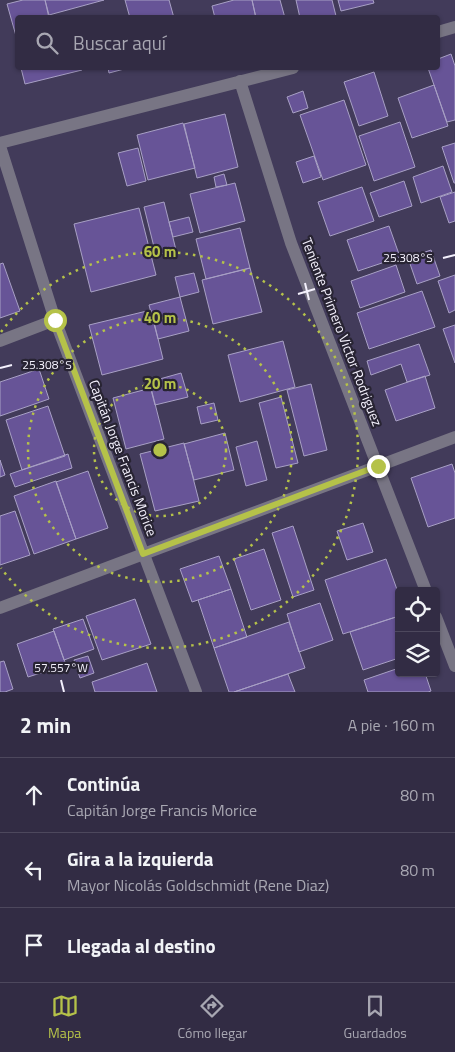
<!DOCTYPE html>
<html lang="es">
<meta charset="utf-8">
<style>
:root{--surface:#322c44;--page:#3d384f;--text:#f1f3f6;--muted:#a8a7b2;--line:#4d485d;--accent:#b5c249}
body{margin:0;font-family:"Titillium Web",sans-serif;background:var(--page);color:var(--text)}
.controls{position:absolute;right:15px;bottom:15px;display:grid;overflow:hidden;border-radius:5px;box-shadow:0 1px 4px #0004}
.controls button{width:45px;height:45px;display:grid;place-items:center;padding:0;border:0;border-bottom:1px solid var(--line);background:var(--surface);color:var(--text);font:25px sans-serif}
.stop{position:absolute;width:15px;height:15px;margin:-11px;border:4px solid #b5c249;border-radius:50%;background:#fff}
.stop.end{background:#b5c249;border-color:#fff;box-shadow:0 1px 5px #0008}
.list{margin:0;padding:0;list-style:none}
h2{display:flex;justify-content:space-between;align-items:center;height:65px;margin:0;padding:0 20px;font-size:21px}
h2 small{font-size:16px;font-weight:400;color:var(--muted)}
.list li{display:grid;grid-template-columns:32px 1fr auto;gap:15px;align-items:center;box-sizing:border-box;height:75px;padding:0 20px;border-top:1px solid var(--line)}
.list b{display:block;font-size:19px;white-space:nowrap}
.list p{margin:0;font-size:16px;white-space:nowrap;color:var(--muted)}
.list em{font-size:16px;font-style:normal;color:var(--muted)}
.icon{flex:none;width:28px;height:28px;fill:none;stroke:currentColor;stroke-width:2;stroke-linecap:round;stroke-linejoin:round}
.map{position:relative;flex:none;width:455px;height:692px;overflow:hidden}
.search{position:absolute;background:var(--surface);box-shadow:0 1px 4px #0004;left:15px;right:15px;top:15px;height:55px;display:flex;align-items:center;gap:12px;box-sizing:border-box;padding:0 18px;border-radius:5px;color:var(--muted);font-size:19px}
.sheet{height:290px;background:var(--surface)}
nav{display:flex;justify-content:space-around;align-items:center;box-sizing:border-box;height:70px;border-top:1px solid var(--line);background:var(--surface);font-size:14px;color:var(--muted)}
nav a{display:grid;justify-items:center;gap:2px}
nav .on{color:var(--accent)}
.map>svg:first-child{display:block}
</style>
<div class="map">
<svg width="455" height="692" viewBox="0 0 455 692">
<rect width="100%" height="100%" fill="#423b5a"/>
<!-- building -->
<path fill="#675497" stroke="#a8a0c5" d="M 23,0 L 45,0 L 49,18 L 18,18 L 18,43 L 7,4 Z
M 45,0 L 104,0 L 49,15 Z
M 125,0 L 169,0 L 174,18 L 130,18 Z
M 234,0 L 252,0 L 256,18 L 215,18 L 212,6 Z
M 252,0 L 280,0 L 285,18 L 256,18 Z
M 296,0 L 332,0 L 336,16 L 331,18 L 300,18 Z
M 338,0 L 373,0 L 374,3 L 341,11 Z
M 451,54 L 455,66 L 455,120 L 447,122 L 428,68 L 438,68 L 438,59 Z
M 21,68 L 81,68 L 82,70 L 25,84 Z
M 108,68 L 128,68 L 109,73 Z
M 374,72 L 388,116 L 359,126 L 344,82 Z
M 434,85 L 448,126 L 412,138 L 398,98 Z
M 303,91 L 308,108 L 293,113 L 287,97 Z
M 344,100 L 366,165 L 323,180 L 300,115 Z
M 225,114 L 238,167 L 197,178 L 184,124 Z
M 400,122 L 415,167 L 374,181 L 359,136 Z
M 183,123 L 195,168 L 148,180 L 137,135 Z
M 455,143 L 455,183 L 454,183 L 442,147 Z
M 138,148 L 146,181 L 127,186 L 118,153 Z
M 314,156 L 321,177 L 303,183 L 296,162 Z
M 443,166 L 452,192 L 421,203 L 413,177 Z
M 224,174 L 227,185 L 216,187 L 214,177 Z
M 404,181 L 412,206 L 379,217 L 370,193 Z
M 235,183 L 245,221 L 200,233 L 190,194 Z
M 362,187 L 374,221 L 330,236 L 318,202 Z
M 455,192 L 455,221 L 449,223 L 440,197 Z
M 164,202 L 176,250 L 156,255 L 144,207 Z
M 139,208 L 156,275 L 91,292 L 74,224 Z
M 189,217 L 193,232 L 173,237 L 169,222 Z
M 389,226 L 400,257 L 358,271 L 347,240 Z
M 240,228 L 250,268 L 206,279 L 196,239 Z
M 431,250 L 440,276 L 417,284 L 408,258 Z
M 3,263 L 20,311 L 0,318 L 0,264 Z
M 396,265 L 405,292 L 360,308 L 351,281 Z
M 250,268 L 262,312 L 213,324 L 202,280 Z
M 194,273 L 199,292 L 180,297 L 175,277 Z
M 455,275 L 455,310 L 449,313 L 438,281 Z
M 422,291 L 435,327 L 369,349 L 357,313 Z
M 180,297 L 189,331 L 158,339 L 149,305 Z
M 151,310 L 163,359 L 102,375 L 89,325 Z
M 455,325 L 455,363 L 443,329 Z
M 283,341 L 295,387 L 240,402 L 228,355 Z
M 419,344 L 430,375 L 407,382 L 401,364 L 371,375 L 367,361 Z
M 39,369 L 49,399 L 0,416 L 0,382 Z
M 181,373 L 188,397 L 155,405 L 149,382 Z
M 425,376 L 435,408 L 396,421 L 385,390 Z
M 311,384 L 327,450 L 304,456 L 287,390 Z
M 151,388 L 164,439 L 126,449 L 113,398 Z
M 281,397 L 298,463 L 276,468 L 259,403 Z
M 214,403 L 218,420 L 201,424 L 197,407 Z
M 48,406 L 65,456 L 22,470 L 6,420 Z
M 225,433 L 234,470 L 194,480 L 184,444 Z
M 257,441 L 267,480 L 246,486 L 236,447 Z
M 184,443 L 199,501 L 155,511 L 140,454 Z
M 68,454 L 72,468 L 15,487 L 10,474 Z
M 0,460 L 5,475 L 0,477 Z
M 452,464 L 455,473 L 455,518 L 428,527 L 411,478 Z
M 88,471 L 108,528 L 76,539 L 56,482 Z
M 56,481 L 76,539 L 34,554 L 14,496 Z
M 15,511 L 30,555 L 0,565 L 0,516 Z
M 363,523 L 373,552 L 347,560 L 337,531 Z
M 293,526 L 314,590 L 293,597 L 272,533 Z
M 264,549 L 281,600 L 251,610 L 234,559 Z
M 219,556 L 231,589 L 192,602 L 180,569 Z
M 386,559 L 399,595 L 399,616 L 343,634 L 325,580 Z
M 231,589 L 247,637 L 214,648 L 198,600 Z
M 135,599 L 151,644 L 102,660 L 86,616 Z
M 320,603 L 333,640 L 299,652 L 287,614 Z
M 399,616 L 399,658 L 363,670 L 350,632 Z
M 83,619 L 94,649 L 64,660 L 53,629 Z
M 289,622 L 305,668 L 234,692 L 229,692 L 214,648 Z
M 54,631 L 66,665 L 28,677 L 17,644 Z
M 88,656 L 94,673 L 80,678 L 74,660 Z
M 4,661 L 13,689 L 5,692 L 0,692 L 0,662 Z
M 147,663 L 157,692 L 95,692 L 92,682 Z
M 399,668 L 399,673 L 425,673 L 431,691 L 428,692 L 368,692 L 364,680 Z
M 288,674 L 295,692 L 234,692 Z"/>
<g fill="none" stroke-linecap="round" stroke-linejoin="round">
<!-- street -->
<path stroke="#787584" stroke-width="12" d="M 438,32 L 455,27
M 240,81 L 291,243 L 426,591
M 0,143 L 293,68
M 0,146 L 55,320 L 196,692
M 0,341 L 55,320
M 0,608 L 455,437
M 436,617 L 455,666"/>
</g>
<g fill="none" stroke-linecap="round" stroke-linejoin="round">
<!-- route -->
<path stroke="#b5c249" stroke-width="6" d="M 55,320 L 143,554 L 378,466"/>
</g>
<!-- ticks -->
<path fill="none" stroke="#f4f1fd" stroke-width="2" d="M 443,258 L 455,255M 305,283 L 309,300M 298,294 L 315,289M 0,368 L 12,365M 61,680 L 64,692"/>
<!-- distance rings -->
<g fill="none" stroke="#b5c249" stroke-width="2.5" stroke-dasharray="2.5 5">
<circle cx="160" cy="450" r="66"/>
<circle cx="160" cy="450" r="132"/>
<path d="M1 332A198 198 0 1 1 1 568"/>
</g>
<g text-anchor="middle" stroke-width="4.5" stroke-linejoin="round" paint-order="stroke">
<!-- street labels -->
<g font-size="14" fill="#f4f1fd" stroke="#282433">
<text transform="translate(342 332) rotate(69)" y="5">Teniente Primero Victor Rodriguez</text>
<text transform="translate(123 458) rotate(69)" y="5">Capitán Jorge Francis Morice</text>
</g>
</g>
<g font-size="12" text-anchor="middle" fill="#f4f1fd" stroke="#282433" stroke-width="4.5" stroke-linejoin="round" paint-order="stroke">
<text x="408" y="262">25.308°S</text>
<text x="47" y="369">25.308°S</text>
<text x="61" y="672">57.557°W</text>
</g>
<circle cx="160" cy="450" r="8" fill="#b5c249" stroke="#282433" stroke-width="2.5"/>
<g font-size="15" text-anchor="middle" font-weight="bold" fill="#b5c249" stroke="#282433" stroke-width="4.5" stroke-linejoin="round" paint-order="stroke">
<text x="160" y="257">60 m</text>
<text x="160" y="323">40 m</text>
<text x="160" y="389">20 m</text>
</g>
</svg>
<div class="controls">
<button><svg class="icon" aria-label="locate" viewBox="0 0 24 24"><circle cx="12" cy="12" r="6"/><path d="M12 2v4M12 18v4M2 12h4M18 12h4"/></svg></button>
<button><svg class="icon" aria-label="layers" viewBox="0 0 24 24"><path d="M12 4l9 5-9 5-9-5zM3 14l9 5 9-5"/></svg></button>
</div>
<div class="stop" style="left:55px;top:320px"></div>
<div class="stop end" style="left:378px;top:466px"></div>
<div class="search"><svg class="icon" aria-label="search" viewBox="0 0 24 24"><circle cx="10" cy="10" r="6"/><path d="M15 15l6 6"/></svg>Buscar aquí</div>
</div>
<section class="sheet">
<h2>2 min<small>A pie · 160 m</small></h2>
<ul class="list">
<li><svg class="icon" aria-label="ahead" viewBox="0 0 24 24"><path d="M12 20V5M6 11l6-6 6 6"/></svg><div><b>Continúa</b><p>Capitán Jorge Francis Morice</p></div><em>80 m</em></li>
<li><svg class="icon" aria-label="left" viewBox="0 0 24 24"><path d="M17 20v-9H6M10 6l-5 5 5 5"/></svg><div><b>Gira a la izquierda</b><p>Mayor Nicolás Goldschmidt (Rene Diaz)</p></div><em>80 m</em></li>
<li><svg class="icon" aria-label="arrive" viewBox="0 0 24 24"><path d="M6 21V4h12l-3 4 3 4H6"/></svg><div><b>Llegada al destino</b></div></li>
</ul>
</section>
<nav>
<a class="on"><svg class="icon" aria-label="map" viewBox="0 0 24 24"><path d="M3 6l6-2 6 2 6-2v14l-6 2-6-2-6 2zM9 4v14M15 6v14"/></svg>Mapa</a>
<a><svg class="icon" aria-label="directions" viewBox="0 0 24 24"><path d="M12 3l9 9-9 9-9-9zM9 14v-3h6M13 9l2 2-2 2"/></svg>Cómo llegar</a>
<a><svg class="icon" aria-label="saved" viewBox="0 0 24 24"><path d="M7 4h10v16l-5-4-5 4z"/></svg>Guardados</a>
</nav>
